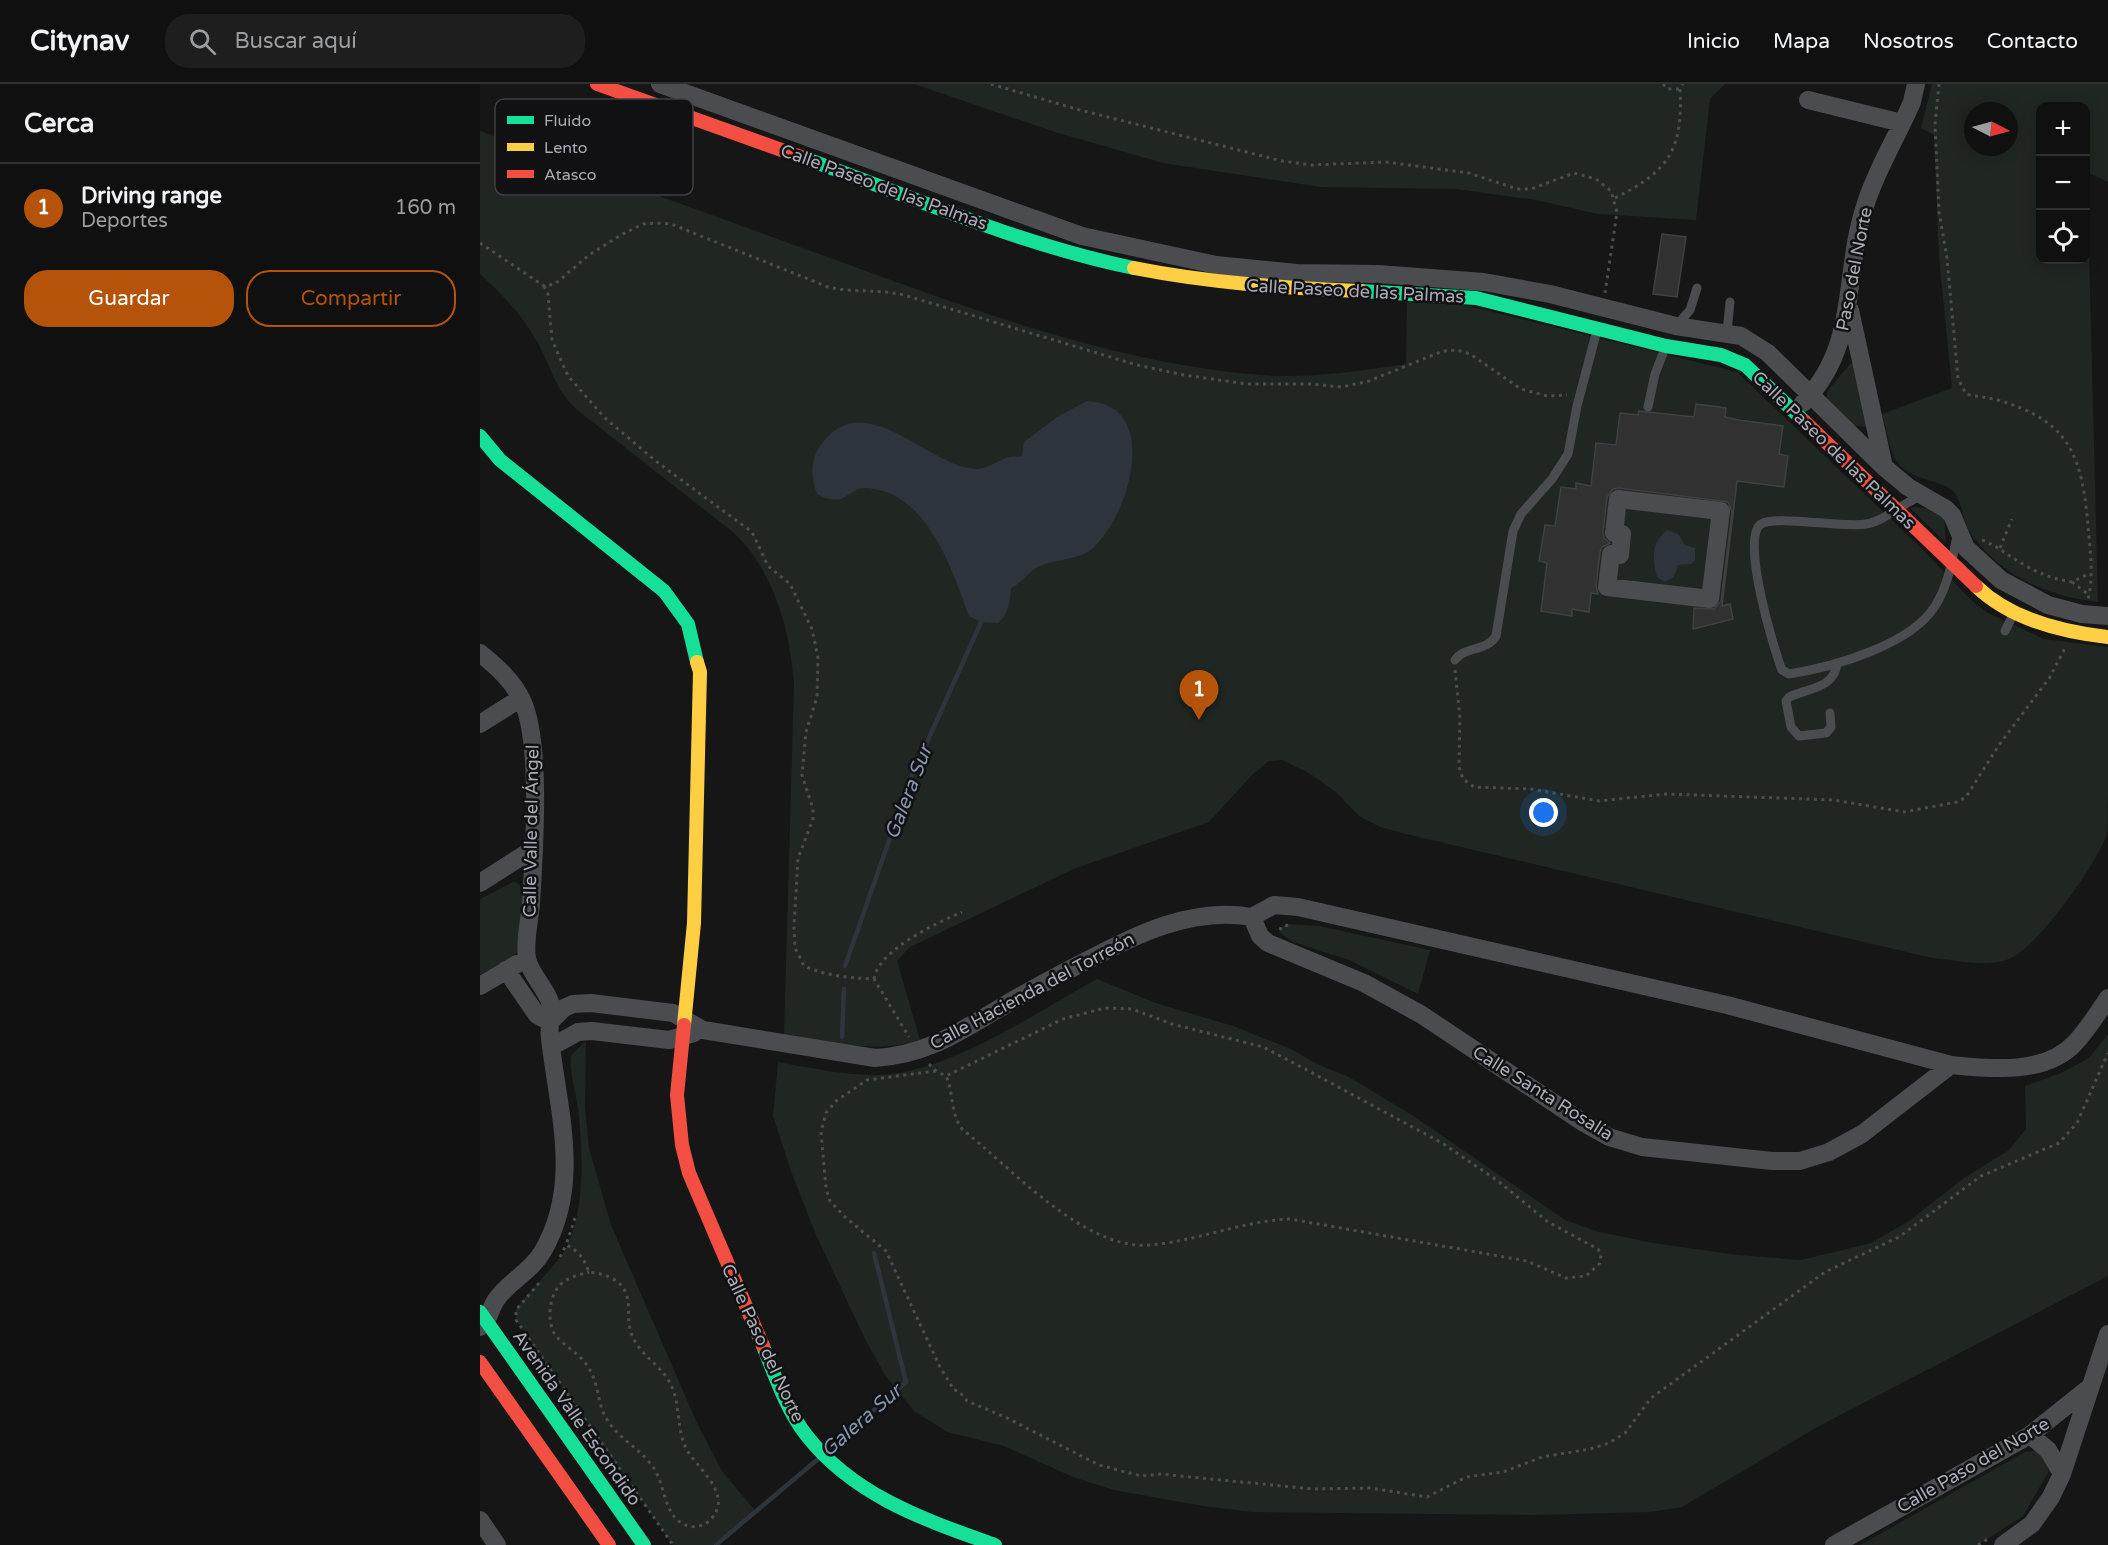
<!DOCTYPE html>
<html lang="es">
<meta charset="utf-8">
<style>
:root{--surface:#101010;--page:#1e1e1e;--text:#f1f3f6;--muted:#9c9d9f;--line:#303030;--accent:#b45309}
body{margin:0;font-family:"Varela Round",sans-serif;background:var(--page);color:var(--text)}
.controls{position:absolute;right:18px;top:18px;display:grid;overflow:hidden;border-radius:12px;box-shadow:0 3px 15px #0003}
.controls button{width:54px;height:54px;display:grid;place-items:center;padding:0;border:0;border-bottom:2px solid var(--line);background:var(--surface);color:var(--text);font:30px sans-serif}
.compass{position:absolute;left:1484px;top:18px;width:54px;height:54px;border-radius:50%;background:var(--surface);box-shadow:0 3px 15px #0003;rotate:96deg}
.you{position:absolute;left:1064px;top:729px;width:21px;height:21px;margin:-15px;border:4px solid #fff;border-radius:50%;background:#1a73e8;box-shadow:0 0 0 9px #1a73e833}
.badge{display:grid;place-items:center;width:39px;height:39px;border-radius:50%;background:var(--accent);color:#fff;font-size:20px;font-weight:700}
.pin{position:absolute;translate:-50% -50px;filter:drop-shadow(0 2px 3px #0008)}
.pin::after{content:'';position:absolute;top:32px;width:21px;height:18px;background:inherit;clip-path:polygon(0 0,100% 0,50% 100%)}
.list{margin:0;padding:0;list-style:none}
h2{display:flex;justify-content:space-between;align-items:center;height:78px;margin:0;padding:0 24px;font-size:26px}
h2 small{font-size:20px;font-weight:400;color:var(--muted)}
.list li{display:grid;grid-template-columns:39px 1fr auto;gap:18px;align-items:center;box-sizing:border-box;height:90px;padding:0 24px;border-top:2px solid var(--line)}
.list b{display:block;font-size:22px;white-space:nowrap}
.list p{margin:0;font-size:20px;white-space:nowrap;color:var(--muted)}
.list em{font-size:20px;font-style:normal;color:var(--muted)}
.actions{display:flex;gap:12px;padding:18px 24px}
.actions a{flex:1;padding:14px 0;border:2px solid var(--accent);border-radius:24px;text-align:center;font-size:21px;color:var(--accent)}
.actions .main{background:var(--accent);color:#fff}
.icon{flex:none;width:33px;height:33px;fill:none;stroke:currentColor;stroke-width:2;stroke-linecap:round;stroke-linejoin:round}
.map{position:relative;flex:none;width:1628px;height:1461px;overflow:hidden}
header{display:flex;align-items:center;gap:36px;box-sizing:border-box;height:84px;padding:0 30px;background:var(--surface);border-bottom:2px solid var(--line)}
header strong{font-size:28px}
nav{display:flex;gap:33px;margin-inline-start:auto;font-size:21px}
.search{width:420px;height:54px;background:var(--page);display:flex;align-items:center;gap:15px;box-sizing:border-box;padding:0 21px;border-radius:24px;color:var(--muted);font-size:22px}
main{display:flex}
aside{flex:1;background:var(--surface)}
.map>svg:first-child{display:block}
</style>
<header>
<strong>Citynav</strong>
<div class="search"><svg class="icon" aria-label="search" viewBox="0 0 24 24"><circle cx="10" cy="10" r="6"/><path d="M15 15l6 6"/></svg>Buscar aquí</div>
<nav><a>Inicio</a><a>Mapa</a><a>Nosotros</a><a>Contacto</a></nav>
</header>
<main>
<aside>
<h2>Cerca<small></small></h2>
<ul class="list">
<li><span class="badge">1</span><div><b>Driving range</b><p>Deportes</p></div><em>160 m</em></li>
</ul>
<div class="actions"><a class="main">Guardar</a><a>Compartir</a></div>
</aside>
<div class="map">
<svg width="1628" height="1461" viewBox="0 0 1628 1461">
<rect width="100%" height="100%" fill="#161616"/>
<!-- green -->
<path fill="#202621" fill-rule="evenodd" d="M 434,0 L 1245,0 L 1230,15 L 1216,136 L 1118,130 L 1056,116 L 976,105 L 840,103 L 683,79 L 575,48 Z
M 1452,0 L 1628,0 L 1628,98 L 1607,88 L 1618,518 C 1570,513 1524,493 1494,454 C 1482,439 1484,424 1476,411 C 1467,394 1430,400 1415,375 C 1409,362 1406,344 1402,330 L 1472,304 L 1459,174 L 1454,51 L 1441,44 ZM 1560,22 L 1606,22 L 1606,176 L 1560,176 ZM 1493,27 L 1529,27 L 1529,63 L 1493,63 Z
M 0,47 C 119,90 237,133 356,176 C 493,226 634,279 781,291 C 827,295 880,287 926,280 L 927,218 L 985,221 L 1257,288 L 1441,464 L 1490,515 L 1506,528 L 1564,555 L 1628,563 C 1628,610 1628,657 1628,705 C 1628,718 1628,738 1627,750 C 1617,779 1558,864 1529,875 C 1507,884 1476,876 1452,874 L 926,750 L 900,743 L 879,732 L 856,708 L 829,689 L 802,676 L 789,677 L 772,691 L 729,738 L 596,784 L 430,863 L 417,877 L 440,956 C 396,971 349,957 304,950 L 314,600 C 310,546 294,487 254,449 L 96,325 C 73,301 73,288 59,261 C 44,233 23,211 0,190 Z
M 1371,279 L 1375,280 L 1387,341 L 1385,343 L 1373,341 L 1346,314 L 1348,306 Z
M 1436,423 L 1456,426 L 1464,433 L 1466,459 L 1430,424 Z
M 33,798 L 39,800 L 44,809 L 39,866 L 33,873 L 0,891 L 0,815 Z
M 808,840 L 839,842 L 950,866 L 938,910 L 869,876 L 813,858 L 799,848 L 801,843 Z
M 617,895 L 676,919 L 753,942 L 811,965 L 837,980 L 869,993 L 932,1031 L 1085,1136 L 1119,1148 L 1173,1159 L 1258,1171 L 1321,1176 L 1391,1159 L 1429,1137 L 1484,1094 L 1529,1066 L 1546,1045 L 1545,1002 L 1581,989 L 1609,974 L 1628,950 L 1628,1192 L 1339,1342 L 1202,1423 L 1171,1428 L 1055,1431 L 772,1428 L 723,1422 L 634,1406 L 593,1393 L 524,1362 L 467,1348 L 434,1327 L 405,1291 L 385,1255 L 336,1151 L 312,1090 L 293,1032 L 298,978 C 332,984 367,992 402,991 C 469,988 557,928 617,895 Z
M 106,957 L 105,1023 L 109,1064 L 131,1141 L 217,1339 L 242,1387 L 276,1428 L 233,1461 L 193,1461 L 36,1236 L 36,1226 C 50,1205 69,1189 83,1169 C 106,1134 103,1065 98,1025 C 96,1006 89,990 91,971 Z
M 1556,1367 L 1561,1369 L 1569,1387 L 1543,1432 L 1498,1461 L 1380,1461 L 1545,1368 Z"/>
<!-- water -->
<path fill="#2e343b" d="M 607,317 C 685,320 647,440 609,467 C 594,477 571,475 556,484 C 547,490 542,499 531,504 C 530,517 529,530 518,539 L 501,538 L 489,532 C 472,486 448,409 388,404 C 366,402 368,426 337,410 C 330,391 330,374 343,358 C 385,303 448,381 494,385 C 506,386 517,377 529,373 C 533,372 537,373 542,372 L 544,358 L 577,333 Z
M 1187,446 L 1198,450 L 1205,461 L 1215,464 L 1215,476 L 1211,480 L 1198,481 L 1194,493 L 1185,498 L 1177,493 C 1172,475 1171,459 1187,446 Z"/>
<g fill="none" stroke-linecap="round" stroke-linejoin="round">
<!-- stream -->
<path stroke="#2e343b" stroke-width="4.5" d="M 365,882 L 431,694 L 501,538
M 362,953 L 364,905
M 349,1365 L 426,1298 L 394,1169
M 236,1461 L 338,1375"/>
</g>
<!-- building -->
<path fill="#313132" stroke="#3f4042" stroke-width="1.5" d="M 1182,150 L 1206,153 L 1197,213 L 1173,210 Z
M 1216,320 L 1246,324 L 1245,333 L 1259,336 L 1303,342 L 1299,370 L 1308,372 L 1304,403 L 1257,397 L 1242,522 L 1250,520 L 1253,535 L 1213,545 L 1214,524 L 1234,525 L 1241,517 L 1252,428 L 1248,418 L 1139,404 L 1133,405 L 1127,413 L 1123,448 L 1124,454 L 1130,459 L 1122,463 L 1120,468 L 1116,502 L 1118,510 L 1111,509 L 1109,528 L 1092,525 L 1092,532 L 1061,527 L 1067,479 L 1059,477 L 1065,441 L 1075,442 L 1081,403 L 1096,405 L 1096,399 L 1111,402 L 1116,359 L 1136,361 L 1140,329 L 1158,331 L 1159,327 L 1214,333 Z"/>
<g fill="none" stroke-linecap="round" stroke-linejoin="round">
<!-- path -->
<path stroke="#4c4d50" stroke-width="3" stroke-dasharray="3 4.5" stroke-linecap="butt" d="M 511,0 L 596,25 L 802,77 L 831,81 L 906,78 L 989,89 L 1037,105 L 1051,105 L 1094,89 L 1116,95 L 1131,107 L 1137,128 L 1125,209
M 1183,0 L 1188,5 L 1200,5
M 1459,0 L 1455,40 L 1459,128 L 1467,174 L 1478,294 L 1486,310 C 1497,313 1507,313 1518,316 C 1590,337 1602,372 1608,442 C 1610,464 1614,493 1608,515
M 1135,114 C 1189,87 1203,66 1200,5 L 1203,0
M 0,159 L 64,202 L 75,200 L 109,171 L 141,151 L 163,140 L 177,139 L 191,140 L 348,203 C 374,209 399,205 424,211 L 657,281 L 704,291 L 767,300 L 830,300 L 862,303 L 889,297 L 963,267 L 977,266 L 990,270 L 1041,305 L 1067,312 L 1087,311
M 64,202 L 68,210 L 72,256 L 88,292 L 125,334 L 177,378 L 272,448 L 288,482 L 310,500 L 332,545 L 338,574 L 337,613 L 326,648 L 322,691 L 333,725 L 333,735 L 318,774 L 314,842 L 315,864 L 324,882 C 347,892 369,894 394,895 L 429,953
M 1502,456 C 1518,462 1528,472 1543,480 C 1559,490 1574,495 1592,498 L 1610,489
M 1520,464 L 1532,435
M 1592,498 L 1609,511
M 975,586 L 980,634 L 979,683 L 983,695 L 994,703 L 1051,705 L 1119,717 L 1186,710 L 1354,716 L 1424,728 L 1477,718 L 1486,713 L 1519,661 L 1570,593 L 1585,564
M 800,846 L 801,843 L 812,840
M 394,895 C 398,866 457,839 482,828
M 449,980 L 456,987 L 466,992 C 474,1010 470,1029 482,1045 C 530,1083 605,1167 670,1161 C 717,1157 762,1137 810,1135 L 1047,1177 L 1086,1194 L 1106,1192 L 1120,1179 L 1121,1170 L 1118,1165 L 1068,1138 L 1018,1097 L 962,1059 L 825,985 L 783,963 L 692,940 L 652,925 L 625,924 L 583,935 L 466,992
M 456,987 L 387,996 L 356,1017 L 346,1029 L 341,1048 L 346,1104 L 350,1117 L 365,1133 L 406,1167 L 460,1283 L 474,1306 L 479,1307 L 487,1317 L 525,1333 L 619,1381 L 661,1392 L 680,1390 L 833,1405 L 890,1404 L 947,1413 L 986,1393 L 1023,1388 L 1062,1373 L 1110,1365 L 1129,1359 L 1145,1349 L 1171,1314 L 1345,1188 L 1419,1153 L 1501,1092 L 1579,1059 L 1597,1039 L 1628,969
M 95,1134 L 86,1161 C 99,1167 104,1175 109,1188 C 122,1190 136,1193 144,1205 C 152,1219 146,1235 151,1249 C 159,1271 180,1280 190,1299 C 201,1320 196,1344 206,1364 C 216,1384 253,1409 232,1434 C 225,1443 210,1446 200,1438 C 182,1425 186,1398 170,1379 C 156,1362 137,1353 126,1334 C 117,1318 119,1299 108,1283 C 101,1271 86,1263 76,1252 C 66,1239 69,1212 80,1201 C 87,1193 99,1191 109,1188
M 80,1173 L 86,1161
M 59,1199 L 36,1226 L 36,1236 L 193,1461
M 1498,1461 L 1509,1454"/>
<!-- lane -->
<path stroke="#4b4c4f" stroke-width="9" d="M 1197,241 L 1210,226 L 1217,204
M 1247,248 L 1250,218
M 1168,323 L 1175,290 L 1185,264
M 1443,411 C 1422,419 1405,437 1386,440 C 1362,444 1295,431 1281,440 C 1260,453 1294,566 1302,586 L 1309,590 C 1353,583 1431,561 1455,522 C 1469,500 1472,476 1477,452
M 1525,547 L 1534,529
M 975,576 C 985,562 1006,568 1016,552 L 1033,447 L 1041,430 L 1072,395 L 1088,370 L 1097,322 L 1117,246
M 1350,629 L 1351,643 L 1346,649 L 1319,652 L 1311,643 L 1306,617 L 1309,613 C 1329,604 1355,604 1357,579"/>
<!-- street -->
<path stroke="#4b4c4f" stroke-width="18" d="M 180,0 L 602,152 L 736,181 L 816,189 L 898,190 L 1004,198 L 1070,210 L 1196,242 L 1261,252 L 1288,269 L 1404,383 L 1428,403 L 1466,425 L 1472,431 L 1486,464 L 1521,496 L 1568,521 L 1602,530 L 1628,532
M 1328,16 L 1422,39
M 1370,226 L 1404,383
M 1323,319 C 1380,260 1362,192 1385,122 C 1396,86 1417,53 1432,18 L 1436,0
M 1138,415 L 1241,427 L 1230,515 L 1127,503 L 1131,470 L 1140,471 L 1142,450 L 1134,449 Z
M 0,569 C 17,583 32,596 42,616 C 62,658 54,770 51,819 C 50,836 44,857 47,874 C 50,890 65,903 70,918 C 73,929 68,943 70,954 C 78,1027 102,1099 63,1167 C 51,1188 28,1198 16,1216 C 9,1226 10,1236 0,1243
M 0,640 L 41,614
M 0,799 L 53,765
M 772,833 L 794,821 L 818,823 L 1247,921 L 1471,981 C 1511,985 1565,991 1595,959 C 1608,945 1618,929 1628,914
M 772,833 L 780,852 L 788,859 L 884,899 L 942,931 L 1104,1039 L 1129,1053 L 1162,1063 L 1292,1077 L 1320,1077 L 1349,1068 L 1382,1050 L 1471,981
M 26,886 L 57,931 L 70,938
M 0,902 L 37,880
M 70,938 L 84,924 L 93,920 L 111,919 L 193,929 L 223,946 L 395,974 C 446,971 477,949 520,924 C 546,908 573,894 600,880 C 654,852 710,822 772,833
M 71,963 L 98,948 L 112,947 L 189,956 L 214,949
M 1550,1351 L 1568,1366 L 1582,1390
M 0,1436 L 17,1461
M 1354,1461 L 1550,1351 L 1610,1303
M 1523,1461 L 1552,1440 L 1571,1413 L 1582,1390 L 1628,1250"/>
<!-- fast -->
<path stroke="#16e098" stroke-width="14" d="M 324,74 C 432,113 541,161 654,184
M 881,207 L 996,214 L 1186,262 L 1241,271 L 1265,281 L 1324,337
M 0,352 L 20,376 L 184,507 L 208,540 L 217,578
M 0,1228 L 164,1461
M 283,1262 C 295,1292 307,1327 327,1352 C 375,1413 446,1436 515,1461"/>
<!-- slow -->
<path stroke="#ffcf43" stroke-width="14" d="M 654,184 C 730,199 804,204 881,207
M 1496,502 C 1531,536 1582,548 1628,553
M 204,941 L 214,839 L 220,588 L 217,578"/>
<!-- jam -->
<path stroke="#f24e42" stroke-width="14" d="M 117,0 L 324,74
M 1324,337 L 1496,502
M 204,941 L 197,1011 L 202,1061 L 209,1089 L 283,1262
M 0,1278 L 129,1461"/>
</g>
<g text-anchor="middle" stroke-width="5" stroke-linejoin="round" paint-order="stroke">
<!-- street labels -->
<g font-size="18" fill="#a9acb6" stroke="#111012">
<text transform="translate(404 103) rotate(20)" y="6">Calle Paseo de las Palmas</text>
<text transform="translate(1374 185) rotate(-79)" y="6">Paso del Norte</text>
<text transform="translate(875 207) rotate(3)" y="6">Calle Paseo de las Palmas</text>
<text transform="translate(1354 366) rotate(44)" y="6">Calle Paseo de las Palmas</text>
<text transform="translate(51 747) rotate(-89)" y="6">Calle Valle del Ángel</text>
<text transform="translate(552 907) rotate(-28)" y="6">Calle Hacienda del Torreón</text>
<text transform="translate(1063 1009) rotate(32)" y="6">Calle Santa Rosalía</text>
<text transform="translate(283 1259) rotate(65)" y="6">Calle Paso del Norte</text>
<text transform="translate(97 1334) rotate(55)" y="6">Avenida Valle Escondido</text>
<text transform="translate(1493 1381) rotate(-30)" y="6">Calle Paso del Norte</text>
</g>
<!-- water labels -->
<g font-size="20" font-style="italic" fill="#8396ae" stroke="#111012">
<text transform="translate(428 708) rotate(-69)" y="7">Galera Sur</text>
<text transform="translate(381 1336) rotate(-41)" y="7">Galera Sur</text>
</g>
</g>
<!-- legend -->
<rect x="15" y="15" width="198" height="96" rx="9" fill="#111012" stroke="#3f3f43" stroke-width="1.5"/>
<rect x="27" y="32" width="27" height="8" fill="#16e098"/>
<rect x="27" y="59" width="27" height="8" fill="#ffcf43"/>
<rect x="27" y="86" width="27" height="8" fill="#f24e42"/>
<g font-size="16" fill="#a9acb6">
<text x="64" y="42">Fluido</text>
<text x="64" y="69">Lento</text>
<text x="64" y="96">Atasco</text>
</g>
</svg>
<div class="controls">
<button>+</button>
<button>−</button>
<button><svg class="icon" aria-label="locate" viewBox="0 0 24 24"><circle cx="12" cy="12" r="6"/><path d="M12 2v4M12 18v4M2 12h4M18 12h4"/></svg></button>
</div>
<svg class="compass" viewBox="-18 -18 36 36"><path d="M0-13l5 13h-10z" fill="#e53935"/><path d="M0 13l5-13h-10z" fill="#9c9d9f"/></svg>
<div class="you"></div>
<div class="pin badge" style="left:719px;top:636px">1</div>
</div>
</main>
